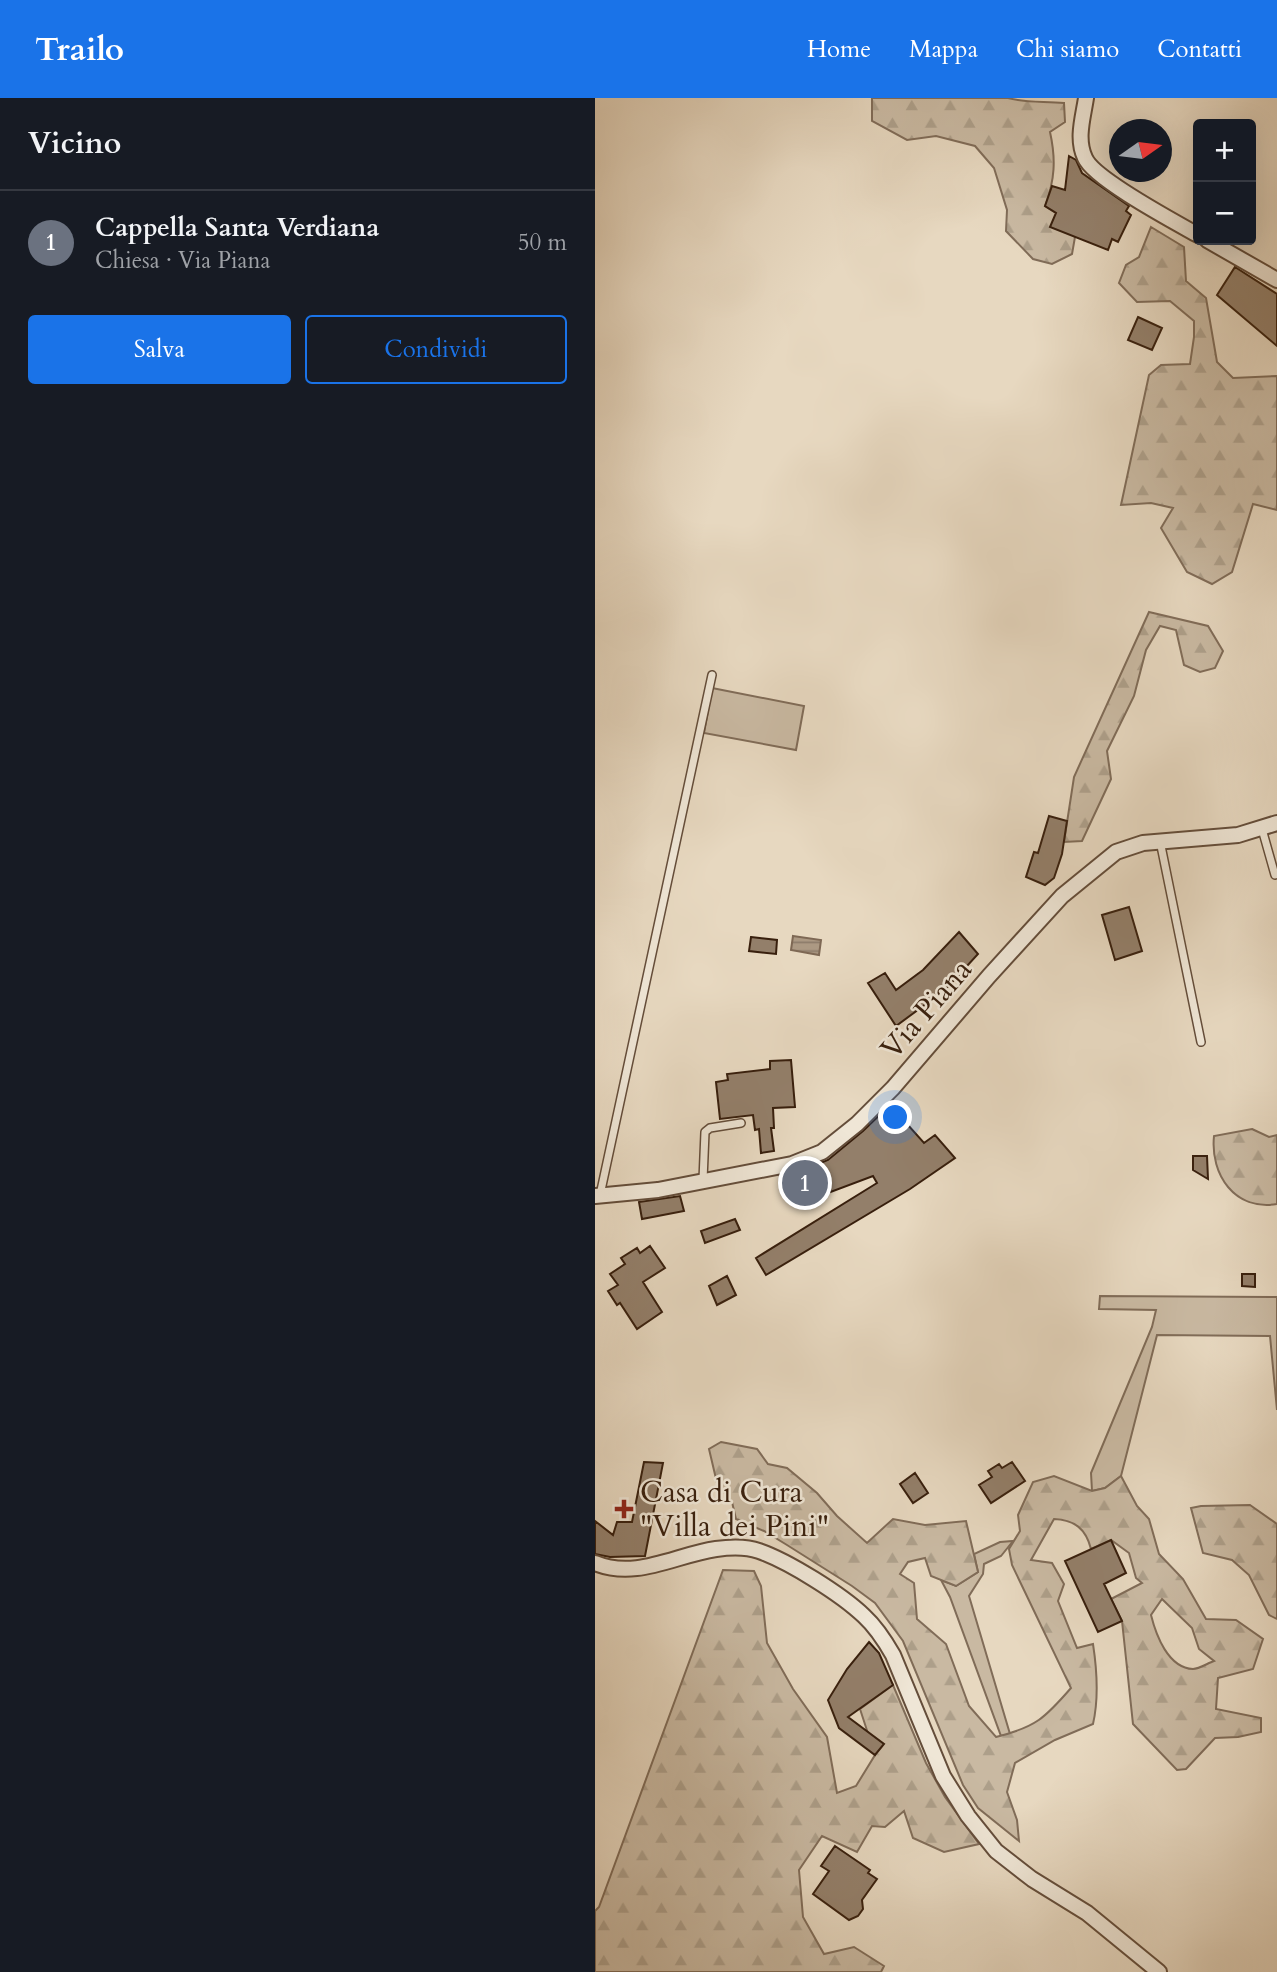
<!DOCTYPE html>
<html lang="it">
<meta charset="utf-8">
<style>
:root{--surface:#171b24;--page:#242831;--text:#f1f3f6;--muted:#9ea1a6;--line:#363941;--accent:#1a73e8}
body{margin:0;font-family:Cardo,serif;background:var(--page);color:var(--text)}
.controls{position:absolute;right:21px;top:21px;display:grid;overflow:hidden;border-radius:7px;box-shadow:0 7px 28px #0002}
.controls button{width:63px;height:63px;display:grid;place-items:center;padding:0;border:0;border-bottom:2px solid var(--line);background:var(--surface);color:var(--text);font:35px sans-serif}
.compass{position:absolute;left:514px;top:21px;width:63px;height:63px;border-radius:50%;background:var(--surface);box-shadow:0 7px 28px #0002;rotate:76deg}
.you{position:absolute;left:301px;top:1020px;width:24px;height:24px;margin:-18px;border:5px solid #fff;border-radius:50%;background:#1a73e8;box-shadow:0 0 0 10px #1a73e833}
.badge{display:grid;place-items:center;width:46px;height:46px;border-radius:50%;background:var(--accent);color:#fff;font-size:23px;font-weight:700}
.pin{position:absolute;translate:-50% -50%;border:4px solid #fff;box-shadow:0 2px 7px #0006}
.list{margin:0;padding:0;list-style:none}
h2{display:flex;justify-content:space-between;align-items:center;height:91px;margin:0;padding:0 28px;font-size:30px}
h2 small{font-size:23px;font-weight:400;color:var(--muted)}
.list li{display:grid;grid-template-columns:46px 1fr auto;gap:21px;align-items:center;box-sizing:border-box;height:105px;padding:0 28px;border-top:2px solid var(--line)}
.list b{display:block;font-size:26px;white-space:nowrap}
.list p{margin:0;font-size:23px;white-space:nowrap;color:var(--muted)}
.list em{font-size:23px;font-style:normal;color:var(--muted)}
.actions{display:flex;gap:14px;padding:21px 28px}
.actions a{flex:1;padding:16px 0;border:2px solid var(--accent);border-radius:7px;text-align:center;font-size:24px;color:var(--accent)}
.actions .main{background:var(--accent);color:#fff}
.map{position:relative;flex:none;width:682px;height:1874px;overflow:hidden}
header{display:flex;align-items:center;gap:42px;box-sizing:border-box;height:98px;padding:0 35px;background:var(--accent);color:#fff}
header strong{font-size:33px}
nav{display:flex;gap:38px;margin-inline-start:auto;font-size:24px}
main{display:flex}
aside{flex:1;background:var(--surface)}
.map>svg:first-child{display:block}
</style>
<header>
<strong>Trailo</strong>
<nav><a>Home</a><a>Mappa</a><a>Chi siamo</a><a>Contatti</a></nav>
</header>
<main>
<aside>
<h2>Vicino<small></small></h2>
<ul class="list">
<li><span class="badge" style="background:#6b7280">1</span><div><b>Cappella Santa Verdiana</b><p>Chiesa · Via Piana</p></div><em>50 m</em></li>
</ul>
<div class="actions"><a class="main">Salva</a><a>Condividi</a></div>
</aside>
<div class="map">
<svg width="682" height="1874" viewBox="0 0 682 1874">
<defs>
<pattern id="forest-firs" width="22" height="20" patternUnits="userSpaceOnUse" patternTransform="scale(1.75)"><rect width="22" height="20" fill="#c9b9a2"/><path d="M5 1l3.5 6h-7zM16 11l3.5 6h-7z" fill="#ad9f8a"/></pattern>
<pattern id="water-rules" width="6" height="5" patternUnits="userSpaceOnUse" patternTransform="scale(1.75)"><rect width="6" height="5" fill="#ac9983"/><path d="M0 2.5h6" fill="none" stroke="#8d7c6a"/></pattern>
</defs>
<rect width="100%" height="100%" fill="#e7d8c0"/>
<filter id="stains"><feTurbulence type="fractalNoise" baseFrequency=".00286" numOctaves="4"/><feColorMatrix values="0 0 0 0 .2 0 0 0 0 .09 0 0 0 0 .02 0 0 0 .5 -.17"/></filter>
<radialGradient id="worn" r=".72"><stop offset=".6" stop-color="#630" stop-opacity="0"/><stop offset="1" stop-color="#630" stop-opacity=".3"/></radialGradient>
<!-- grass -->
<path fill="#c9b9a2" stroke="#806c58" stroke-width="2" d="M 117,590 L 209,608 L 201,652 L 109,635 Z
M 505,1198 L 682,1199 L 682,1312 L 675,1238 L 562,1237 L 526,1378 L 510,1390 L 497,1393 L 496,1375 L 557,1229 L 561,1212 L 504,1211 Z
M 418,1443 L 406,1458 L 389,1466 L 388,1476 L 374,1498 L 415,1636 L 406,1638 L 355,1499 L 346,1482 L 361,1488 L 383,1474 L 379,1456 L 405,1444 Z"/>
<!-- forest -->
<path fill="url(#forest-firs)" stroke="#806c58" stroke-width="2" fill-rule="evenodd" d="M 277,0 L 413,0 C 431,5 450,3 469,5 L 470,24 L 455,34 C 461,61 460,82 450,108 L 461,115 L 480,139 L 477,156 L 457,166 L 438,161 L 411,133 L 412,112 L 399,70 L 380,48 L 341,38 L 312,42 L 277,23 Z
M 556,129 L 589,149 L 591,183 L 611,200 L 622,264 L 638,280 L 682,278 L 682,412 L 658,406 L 637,474 L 617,486 L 592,474 L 566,430 L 578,410 L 556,405 L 526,407 L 554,277 L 566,267 L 595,266 L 599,239 L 599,223 L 575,203 L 542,204 L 524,185 L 531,167 L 544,159 Z
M 554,514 L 613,528 L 628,553 L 620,570 L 605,574 L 589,567 L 581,532 L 565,528 L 551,552 L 539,598 L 512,653 L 516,681 L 487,743 L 469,744 L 479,679 Z
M 657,1031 L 674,1039 L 682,1037 L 682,1106 C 640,1113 615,1077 619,1038 Z
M 126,1344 L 162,1351 L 173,1366 L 192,1370 L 222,1395 L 242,1418 L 272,1445 L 298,1421 L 330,1427 L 371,1423 L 383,1474 L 361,1488 L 336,1478 L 330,1460 L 313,1464 L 305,1476 L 319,1485 L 322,1521 L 351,1546 L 374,1608 L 401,1639 C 441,1629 450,1620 476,1590 L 417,1467 L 414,1451 L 425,1433 L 423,1417 L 438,1384 L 459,1378 L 497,1393 L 510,1390 L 526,1378 L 542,1408 L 554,1421 L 564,1456 L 588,1481 L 611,1521 L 641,1522 L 668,1541 L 658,1571 L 623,1580 L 621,1611 L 666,1620 L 666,1634 L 643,1639 L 620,1640 L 591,1671 L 582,1672 L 538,1626 L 527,1523 L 516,1501 L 547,1485 L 541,1480 L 534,1455 L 516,1442 L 496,1451 C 491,1431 480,1422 459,1421 L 436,1462 L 457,1465 L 469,1486 L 463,1503 L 482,1550 L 498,1546 C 502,1572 504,1600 498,1626 L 460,1642 L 420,1665 L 412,1694 L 422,1722 L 424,1743 L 383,1710 L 368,1687 L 308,1543 L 280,1505 L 257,1488 L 192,1447 L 169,1433 L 141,1421 L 137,1404 L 122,1385 L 114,1351 ZM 567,1501 L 597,1530 L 604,1551 L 619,1563 C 613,1565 604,1571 598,1571 C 573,1570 561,1537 556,1517 Z
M 655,1407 L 682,1426 L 682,1521 L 674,1517 L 654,1477 L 637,1462 L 608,1455 L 596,1410 L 606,1408 Z
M 128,1472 L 159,1473 L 166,1488 L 172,1545 L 198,1591 L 232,1639 L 242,1695 L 261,1688 L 280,1657 L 265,1611 L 298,1587 L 331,1665 L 350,1699 L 384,1746 L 349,1754 L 318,1740 L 309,1713 L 290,1729 L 277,1728 L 262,1754 L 227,1738 L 204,1772 L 208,1819 L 229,1856 L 259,1849 L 289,1868 L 286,1874 L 0,1874 L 0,1813 L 4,1809 Z"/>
<!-- water -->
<path fill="url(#water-rules)" stroke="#7e6854" stroke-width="2" d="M 198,838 L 226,842 L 224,857 L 196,852 Z"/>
<!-- building -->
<path fill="#937f6a" stroke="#381f0d" stroke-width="2" d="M 474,58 L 481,62 L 487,75 L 534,108 L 531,113 L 536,117 L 523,144 L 517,141 L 513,152 L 455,129 L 461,115 L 450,108 L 457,88 L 470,92 Z
M 640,169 L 682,196 L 682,248 L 622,197 Z
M 543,219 L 567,230 L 557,252 L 533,242 Z
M 454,718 L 472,723 L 467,756 L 459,780 L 450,787 L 431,779 L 439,754 L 443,755 Z
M 534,809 L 547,853 L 520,862 L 507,817 Z
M 364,834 L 383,856 L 350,892 L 301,928 L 273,885 L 290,875 L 301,892 L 328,872 Z
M 156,839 L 182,842 L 181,856 L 154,853 Z
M 196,962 L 200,1009 L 178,1010 L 179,1030 L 176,1030 L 179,1053 L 166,1055 L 164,1031 L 160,1032 L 158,1017 L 125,1021 L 121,984 L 133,982 L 132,976 L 175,971 L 175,963 Z
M 295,1007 L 329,1045 L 340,1037 L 360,1060 L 315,1091 L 171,1177 L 161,1160 L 282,1085 L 278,1078 L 209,1104 L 198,1076 L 233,1062 L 268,1033 Z
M 598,1058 L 612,1058 L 613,1081 L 598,1072 Z
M 85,1098 L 89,1113 L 47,1121 L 44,1104 Z
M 140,1121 L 145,1132 L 110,1145 L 106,1133 Z
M 55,1148 L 70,1170 L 48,1184 L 67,1214 L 42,1231 L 25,1205 L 22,1207 L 13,1193 L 23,1187 L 15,1176 L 30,1166 L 26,1160 L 42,1150 L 45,1155 Z
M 647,1176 L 660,1176 L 660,1189 L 647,1188 Z
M 132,1178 L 141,1197 L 122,1207 L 114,1188 Z
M 49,1364 L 68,1365 L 50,1458 L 15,1459 L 0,1456 L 0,1423 L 18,1437 L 22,1424 L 37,1424 Z
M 417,1364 L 430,1383 L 396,1405 L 384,1387 L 397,1379 L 393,1373 L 404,1366 L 407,1370 Z
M 320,1375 L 333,1395 L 318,1405 L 305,1386 Z
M 516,1442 L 531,1475 L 509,1486 L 527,1523 L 503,1534 L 470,1463 Z
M 274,1544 L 284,1555 L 298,1587 L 253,1619 L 289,1646 L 280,1657 L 244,1630 L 233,1602 L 252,1571 Z
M 240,1748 L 275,1772 L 273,1775 L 282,1781 L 267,1802 L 268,1811 L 263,1818 L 254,1822 L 218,1796 L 234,1773 L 226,1768 Z"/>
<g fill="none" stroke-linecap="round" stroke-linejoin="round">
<defs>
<path id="lane" d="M 667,731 L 680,777
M 565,743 L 606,944
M 108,1082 L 110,1034 L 115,1030 L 146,1025
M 5,1097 L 117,577"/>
<path id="street" d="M 491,0 C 488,20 481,41 490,60 C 499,81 580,124 603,137
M 612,142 L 682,182
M 0,1098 L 63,1092 L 197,1066 L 227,1054 L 262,1026 L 298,990 L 394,878 L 467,798 L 521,754 L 548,745 L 643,737 L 682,725
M 0,1465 C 41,1482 80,1457 121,1451 C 135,1449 150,1448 164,1453 C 193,1463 246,1496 269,1518 C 281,1529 290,1543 298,1557 L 348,1678 L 373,1718 L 401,1753 L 437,1781 L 492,1815 L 564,1874"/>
</defs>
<!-- lane casing -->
<use href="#lane" stroke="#644d3a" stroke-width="10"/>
<!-- street casing -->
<use href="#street" stroke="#644d3a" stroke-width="18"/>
<!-- lane -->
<use href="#lane" stroke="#efe6d6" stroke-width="7"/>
<!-- street -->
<use href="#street" stroke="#efe6d6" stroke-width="14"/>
</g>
<!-- markers -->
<path fill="#8f2418" stroke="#efe6d6" stroke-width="2.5" d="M25.5 1400.5h7v7h7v7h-7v7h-7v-7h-7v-7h7z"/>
<g text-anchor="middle" stroke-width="5" stroke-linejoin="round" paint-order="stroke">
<!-- street labels -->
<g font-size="30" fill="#381f0d" stroke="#efe6d6">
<text transform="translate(331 911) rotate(-49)" y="10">Via Piana</text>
</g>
<!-- poi labels -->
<g font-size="30" fill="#381f0d" stroke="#efe6d6" text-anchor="start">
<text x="45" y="1404">Casa di Cura<tspan x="45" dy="34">"Villa dei Pini"</tspan></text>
</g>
</g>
<rect width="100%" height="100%" filter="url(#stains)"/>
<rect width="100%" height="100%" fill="url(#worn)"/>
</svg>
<div class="controls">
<button>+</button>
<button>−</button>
</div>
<svg class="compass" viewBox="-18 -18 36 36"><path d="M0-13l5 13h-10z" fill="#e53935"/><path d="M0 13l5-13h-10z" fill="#9ea1a6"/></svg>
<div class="you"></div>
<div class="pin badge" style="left:210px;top:1085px;background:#6b7280">1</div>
</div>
</main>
